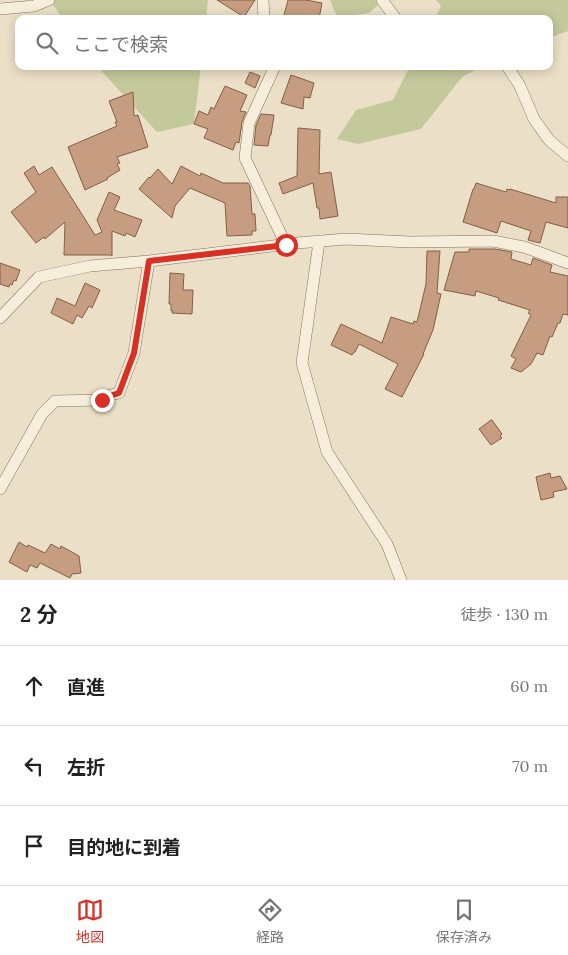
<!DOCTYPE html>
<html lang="ja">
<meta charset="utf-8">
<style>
:root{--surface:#fff;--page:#f2f2f2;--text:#222;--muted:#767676;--line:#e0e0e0;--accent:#d93025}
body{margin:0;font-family:Lora,"Noto Sans JP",serif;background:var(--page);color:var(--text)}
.stop{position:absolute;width:15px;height:15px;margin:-11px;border:4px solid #d93025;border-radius:50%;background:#fff}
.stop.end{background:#d93025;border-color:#fff;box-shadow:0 1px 5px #0008}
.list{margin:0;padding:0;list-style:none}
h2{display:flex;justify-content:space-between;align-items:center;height:65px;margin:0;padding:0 20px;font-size:21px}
h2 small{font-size:16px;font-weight:400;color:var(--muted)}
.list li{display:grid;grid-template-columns:32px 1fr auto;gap:15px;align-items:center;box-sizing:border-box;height:80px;padding:0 20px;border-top:1px solid var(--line)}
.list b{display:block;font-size:19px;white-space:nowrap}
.list em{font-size:16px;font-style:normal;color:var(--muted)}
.icon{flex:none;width:28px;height:28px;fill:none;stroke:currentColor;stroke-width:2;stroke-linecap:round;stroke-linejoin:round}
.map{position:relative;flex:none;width:568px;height:580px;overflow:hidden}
.search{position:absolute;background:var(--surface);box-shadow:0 2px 12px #0003;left:15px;right:15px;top:15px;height:55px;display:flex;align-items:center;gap:12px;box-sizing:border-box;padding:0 18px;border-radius:10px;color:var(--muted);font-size:19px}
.sheet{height:305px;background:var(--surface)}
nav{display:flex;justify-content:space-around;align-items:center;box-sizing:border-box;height:70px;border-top:1px solid var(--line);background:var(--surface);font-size:14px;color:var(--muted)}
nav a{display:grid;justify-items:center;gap:2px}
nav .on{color:var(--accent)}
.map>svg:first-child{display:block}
</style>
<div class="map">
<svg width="568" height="580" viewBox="0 0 568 580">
<rect width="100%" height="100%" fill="#ebe0c7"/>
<!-- green -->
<path fill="#c3c99b" d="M 50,0 L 208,0 L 206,19 L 63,19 Z
M 330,0 L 383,0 L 369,13 L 337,17 Z
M 436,0 L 568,0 L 568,31 L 549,38 L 549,19 L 435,19 L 441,6 Z
M 97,66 L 201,66 L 194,124 L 157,132 Z
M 410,66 L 483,66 L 462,77 L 421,129 L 358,144 L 337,139 L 356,110 L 393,100 Z"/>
<!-- building -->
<path fill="#c69d80" stroke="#835e45" d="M 217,0 L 255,0 L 244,17 Z
M 288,0 L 306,0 L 322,3 L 319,19 L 283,19 Z
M 250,72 L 260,76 L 255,88 L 245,83 Z
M 291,75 L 314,83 L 310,98 L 304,97 L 303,109 L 281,103 Z
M 225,86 L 247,95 L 240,111 L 246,112 L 242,122 L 239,143 L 236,142 L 233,150 L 204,138 L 208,129 L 194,124 L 199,111 L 208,115 L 211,107 L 214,109 Z
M 133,92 L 134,116 L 138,115 L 148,147 L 117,157 L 120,163 L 117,164 L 120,170 L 107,178 L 108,179 L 85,190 L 68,147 L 117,126 L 115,122 L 117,122 L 109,101 Z
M 261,114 L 274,115 L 271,135 L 270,135 L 268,146 L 254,145 L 256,125 Z
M 298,128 L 320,130 L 319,174 L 331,172 L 338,216 L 320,219 L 319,208 L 317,208 L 313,183 L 283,194 L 279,183 L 297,176 Z
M 34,166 L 39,175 L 52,167 L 95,235 L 102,232 L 97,220 L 109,192 L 120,197 L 114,210 L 142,220 L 135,237 L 126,233 L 125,236 L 112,231 L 112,256 L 111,255 L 64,255 L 65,222 L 45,239 L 44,237 L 36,243 L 11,212 L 36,192 L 24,173 Z
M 181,166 L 200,176 L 201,173 L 223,183 L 248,183 L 250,186 L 252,214 L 255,214 L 256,231 L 252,231 L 252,235 L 227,236 L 225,203 L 190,188 L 175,206 L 172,218 L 139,189 L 149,177 L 150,178 L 158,169 L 172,184 Z
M 476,183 L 506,192 L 507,189 L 510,190 L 510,189 L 556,203 L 556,197 L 568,197 L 568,228 L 546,222 L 540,243 L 528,240 L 531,231 L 501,221 L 497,233 L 463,222 L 473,189 L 474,189 Z
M 469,249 L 495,249 L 512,252 L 511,259 L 531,265 L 533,258 L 552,265 L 550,272 L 568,276 L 568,315 L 563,314 L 560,323 L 558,323 L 552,337 L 550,336 L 543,355 L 537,353 L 531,364 L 521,372 L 511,368 L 516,359 L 511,356 L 531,315 L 528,313 L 530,310 L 498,300 L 499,298 L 476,291 L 475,296 L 444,290 L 455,252 L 469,252 Z
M 427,251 L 440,251 L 437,293 L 441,294 L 433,330 L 423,354 L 424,354 L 402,397 L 385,389 L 398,364 L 359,344 L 355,352 L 354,352 L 352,355 L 331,345 L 341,324 L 382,343 L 391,317 L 413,324 L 414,321 L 417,322 L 426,284 Z
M 0,263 L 20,270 L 16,281 L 14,280 L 12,285 L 10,284 L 9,287 L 0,284 Z
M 170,273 L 184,274 L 183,290 L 193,290 L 192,314 L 172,313 L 173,311 L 171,311 L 171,304 L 169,304 Z
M 85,283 L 100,290 L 92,308 L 89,306 L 82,318 L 77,315 L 73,324 L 51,313 L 57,298 L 75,306 Z
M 491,420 L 492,420 L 502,434 L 500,436 L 502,438 L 491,445 L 479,429 Z
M 550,473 L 551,478 L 560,476 L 567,489 L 553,492 L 554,497 L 541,500 L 536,477 Z
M 19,542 L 27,547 L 28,545 L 45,553 L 51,544 L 60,549 L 61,546 L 79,556 L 81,573 L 72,574 L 70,578 L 40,563 L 37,568 L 30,565 L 27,572 L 9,562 Z"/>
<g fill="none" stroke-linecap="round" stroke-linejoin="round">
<defs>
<path id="minor" d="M 263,0 L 264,19
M 382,0 L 396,19
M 0,9 L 34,6 L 49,0
M 275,66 L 249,123 L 245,158 L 286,245
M 507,66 L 520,86 L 534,119 L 549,140 L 568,156
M 319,242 L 302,363 L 327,452 L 387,544 L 401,580
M 0,318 L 39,277 L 90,266 L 149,261 L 297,243 L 346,239 L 410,242 L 493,241 L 524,247 L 568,263
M 0,489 L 42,414 L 55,401 L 102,400 L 110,395 L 119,393 L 134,353 L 149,261"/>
</defs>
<!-- minor casing -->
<use href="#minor" stroke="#85735e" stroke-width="12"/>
<!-- minor -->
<use href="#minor" stroke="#f6eeda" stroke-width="11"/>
</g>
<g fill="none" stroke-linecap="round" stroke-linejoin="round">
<!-- route -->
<path stroke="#d93025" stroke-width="6" d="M 102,400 L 110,396 L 119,393 L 134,353 L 149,261 L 286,245"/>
</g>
</svg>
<div class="stop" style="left:286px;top:245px"></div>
<div class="stop end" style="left:102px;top:400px"></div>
<div class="search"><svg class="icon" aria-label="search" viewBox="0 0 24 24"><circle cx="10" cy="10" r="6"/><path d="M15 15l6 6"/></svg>ここで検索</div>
</div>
<section class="sheet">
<h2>2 分<small>徒歩 · 130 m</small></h2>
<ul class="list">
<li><svg class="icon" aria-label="ahead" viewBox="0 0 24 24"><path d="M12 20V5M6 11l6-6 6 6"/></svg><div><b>直進</b></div><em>60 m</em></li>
<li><svg class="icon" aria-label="left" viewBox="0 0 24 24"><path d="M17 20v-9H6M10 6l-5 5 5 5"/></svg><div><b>左折</b></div><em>70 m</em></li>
<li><svg class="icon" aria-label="arrive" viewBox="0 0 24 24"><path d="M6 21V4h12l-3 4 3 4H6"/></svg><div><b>目的地に到着</b></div></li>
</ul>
</section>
<nav>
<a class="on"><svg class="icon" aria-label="map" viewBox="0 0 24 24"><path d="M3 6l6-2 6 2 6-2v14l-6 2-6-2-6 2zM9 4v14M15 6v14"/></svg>地図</a>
<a><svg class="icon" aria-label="directions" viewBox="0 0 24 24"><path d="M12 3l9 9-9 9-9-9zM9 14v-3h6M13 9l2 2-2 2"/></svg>経路</a>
<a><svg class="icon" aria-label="saved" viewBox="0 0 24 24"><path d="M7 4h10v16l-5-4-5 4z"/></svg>保存済み</a>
</nav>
